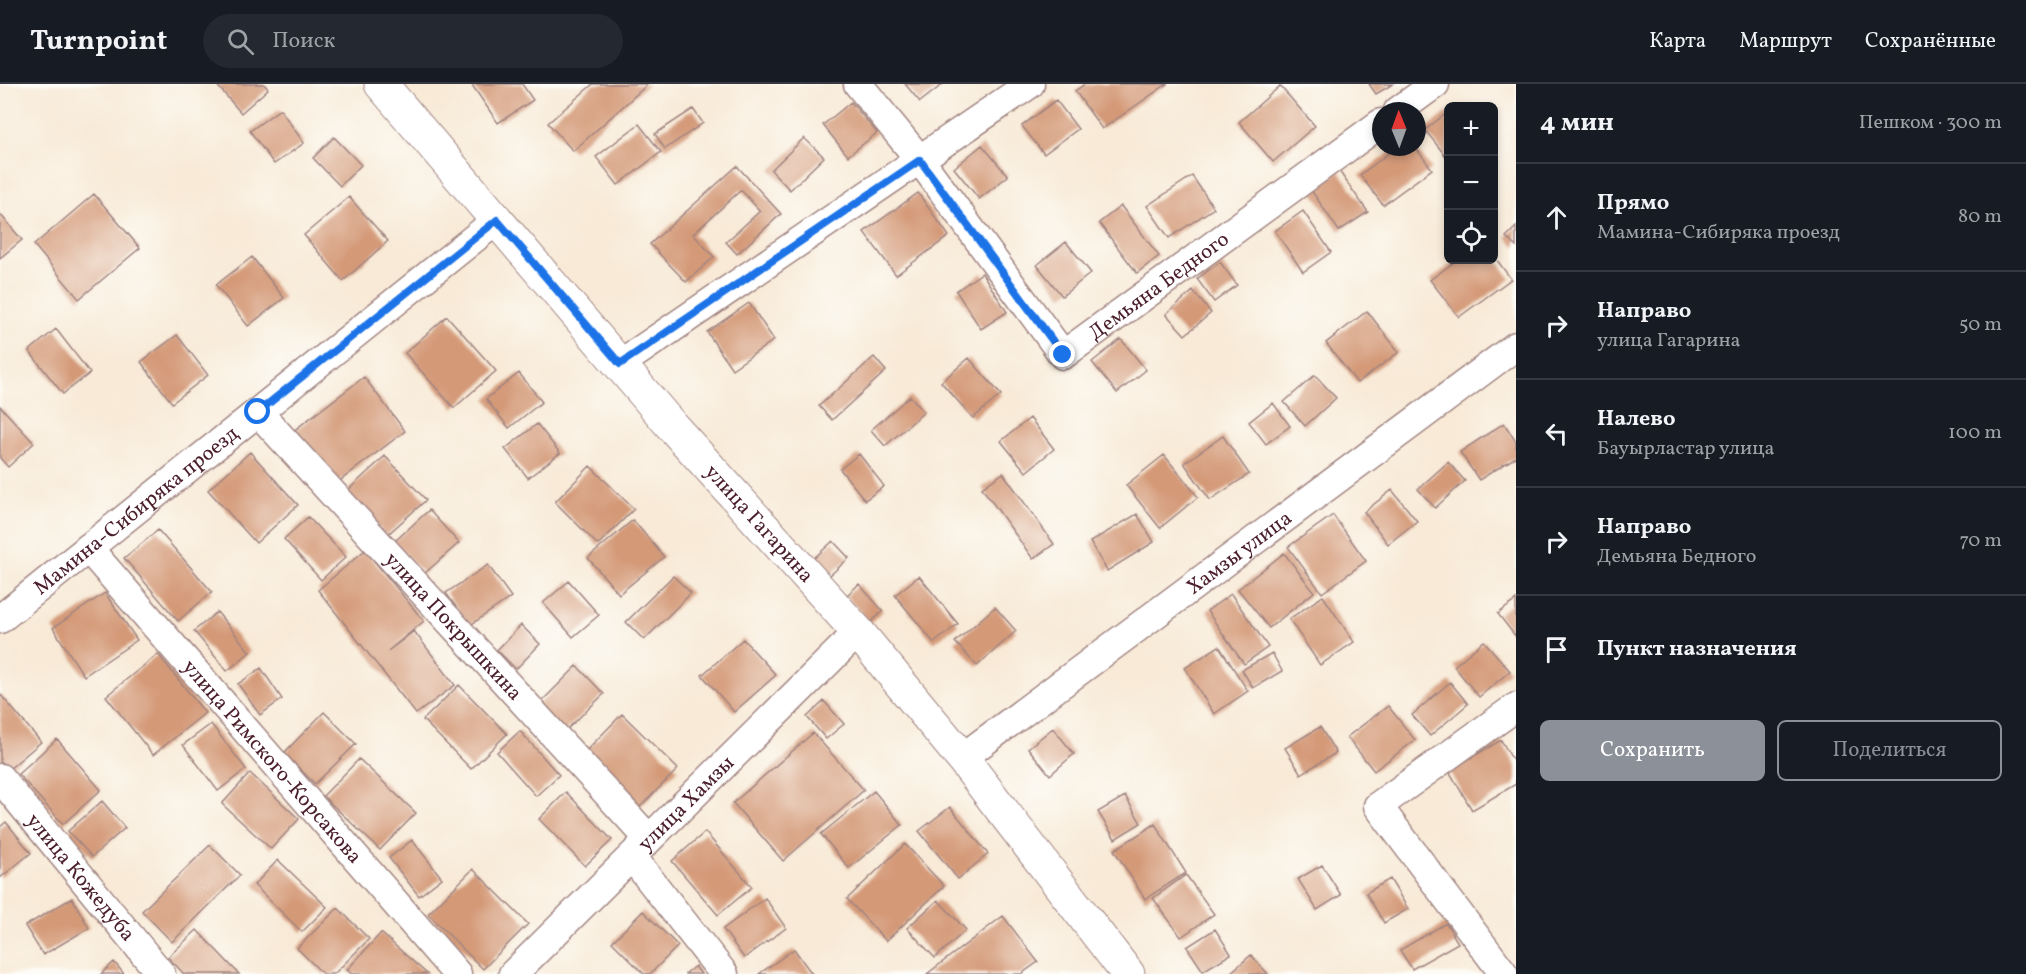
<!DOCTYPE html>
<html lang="ru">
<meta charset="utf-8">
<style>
:root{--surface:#171b24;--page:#242831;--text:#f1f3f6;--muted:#9ea1a6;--line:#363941;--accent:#8c9099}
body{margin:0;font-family:Vollkorn,serif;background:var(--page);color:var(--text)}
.controls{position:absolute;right:18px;top:18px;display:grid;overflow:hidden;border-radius:9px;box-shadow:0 3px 9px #0003}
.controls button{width:54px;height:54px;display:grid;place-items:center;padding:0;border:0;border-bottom:2px solid var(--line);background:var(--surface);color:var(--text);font:30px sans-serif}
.compass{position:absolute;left:1372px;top:18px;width:54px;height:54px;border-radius:50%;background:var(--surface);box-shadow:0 3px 9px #0003;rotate:359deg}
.stop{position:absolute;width:18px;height:18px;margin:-14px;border:4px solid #1a73e8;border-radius:50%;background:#fff}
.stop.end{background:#1a73e8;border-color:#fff;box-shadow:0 2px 6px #0008}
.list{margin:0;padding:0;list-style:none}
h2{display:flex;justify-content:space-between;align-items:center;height:78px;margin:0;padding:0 24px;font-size:26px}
h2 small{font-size:20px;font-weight:400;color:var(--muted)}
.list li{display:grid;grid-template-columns:39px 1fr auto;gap:18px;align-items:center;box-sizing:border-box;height:108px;padding:0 24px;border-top:2px solid var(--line)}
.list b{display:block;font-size:22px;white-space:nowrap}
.list p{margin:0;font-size:20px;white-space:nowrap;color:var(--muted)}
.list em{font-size:20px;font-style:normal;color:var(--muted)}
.actions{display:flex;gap:12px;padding:18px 24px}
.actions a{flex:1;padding:14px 0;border:2px solid var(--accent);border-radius:9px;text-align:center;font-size:21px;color:var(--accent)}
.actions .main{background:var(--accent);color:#fff}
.icon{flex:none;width:33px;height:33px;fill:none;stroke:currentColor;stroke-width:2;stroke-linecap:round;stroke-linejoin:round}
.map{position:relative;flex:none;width:1516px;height:890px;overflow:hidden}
header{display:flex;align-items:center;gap:36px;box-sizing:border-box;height:84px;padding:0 30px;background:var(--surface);border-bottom:2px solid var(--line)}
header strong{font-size:28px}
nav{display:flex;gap:33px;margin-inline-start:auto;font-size:21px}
.search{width:420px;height:54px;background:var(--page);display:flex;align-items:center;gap:15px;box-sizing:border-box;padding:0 21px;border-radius:33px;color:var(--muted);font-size:22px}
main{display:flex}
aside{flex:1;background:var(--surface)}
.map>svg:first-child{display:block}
</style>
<header>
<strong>Turnpoint</strong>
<div class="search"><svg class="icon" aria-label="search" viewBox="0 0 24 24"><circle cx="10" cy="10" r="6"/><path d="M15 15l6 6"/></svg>Поиск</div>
<nav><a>Карта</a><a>Маршрут</a><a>Сохранённые</a></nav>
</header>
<main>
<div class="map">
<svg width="1516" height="890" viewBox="0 0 1516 890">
<rect width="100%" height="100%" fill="#fdfcf7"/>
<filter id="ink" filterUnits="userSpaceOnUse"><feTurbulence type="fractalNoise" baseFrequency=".0167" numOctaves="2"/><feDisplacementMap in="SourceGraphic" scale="12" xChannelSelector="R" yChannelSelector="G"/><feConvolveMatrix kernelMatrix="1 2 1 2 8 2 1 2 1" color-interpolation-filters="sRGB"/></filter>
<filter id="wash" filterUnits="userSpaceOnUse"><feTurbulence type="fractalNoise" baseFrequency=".008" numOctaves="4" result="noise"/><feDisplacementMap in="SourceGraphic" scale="24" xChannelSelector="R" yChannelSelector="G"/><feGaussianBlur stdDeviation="1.35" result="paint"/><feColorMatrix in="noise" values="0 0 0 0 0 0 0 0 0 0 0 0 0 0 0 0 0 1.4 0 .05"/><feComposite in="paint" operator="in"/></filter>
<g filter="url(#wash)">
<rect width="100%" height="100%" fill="#f8ead7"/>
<g id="blocks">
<!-- building -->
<path fill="#d49a78" d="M 216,0 L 264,0 L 268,5 L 241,29 Z
M 473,0 L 522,0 L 533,16 L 498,39 L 472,1 Z
M 593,0 L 648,0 L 573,67 L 548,39 Z
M 905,0 L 943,0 L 920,18 Z
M 1085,0 L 1167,0 L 1102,45 L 1075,7 Z
M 1369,0 L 1393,0 L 1376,10 Z
M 1280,2 L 1315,42 L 1273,78 L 1239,38 Z
M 1056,16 L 1078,45 L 1044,70 L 1022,42 Z
M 851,18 L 877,49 L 848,72 L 823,41 Z
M 280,25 L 304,59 L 274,80 L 250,47 Z
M 693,25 L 703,39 L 665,65 L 655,50 Z
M 1448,28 L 1448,75 L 1425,46 Z
M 639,40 L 661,68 L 618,101 L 596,73 Z
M 334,53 L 361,81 L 340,102 L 313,74 Z
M 804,54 L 824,73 L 790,106 L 771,86 Z
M 982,61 L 1008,92 L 979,115 L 954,84 Z
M 1397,63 L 1415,63 L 1432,85 L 1383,121 L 1360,91 Z
M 737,82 L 781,130 L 737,170 L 726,158 L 760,127 L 741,106 L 693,150 L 714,173 L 686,198 L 650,160 Z
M 1339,87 L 1368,128 L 1339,147 L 1311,106 Z
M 1192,92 L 1214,124 L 1169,154 L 1147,122 Z
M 918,109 L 949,152 L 896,191 L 864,148 Z
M 94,110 L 140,164 L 79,215 L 34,161 Z
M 349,113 L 388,157 L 343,197 L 304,151 Z
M 1121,122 L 1159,172 L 1137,189 L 1099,139 Z
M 1303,127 L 1331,168 L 1303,188 L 1275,147 Z
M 0,130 L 22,156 L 0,174 Z
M 1516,143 L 1516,163 L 1506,153 Z
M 1066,158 L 1091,189 L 1062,212 L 1037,181 Z
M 1494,172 L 1511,195 L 1459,233 L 1430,196 L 1457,176 L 1494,176 Z
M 252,173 L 284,214 L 248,242 L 216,201 Z
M 1220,178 L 1237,201 L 1214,218 L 1197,195 Z
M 982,189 L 1007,228 L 981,245 L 956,207 Z
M 1193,207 L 1211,229 L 1185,251 L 1166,230 Z
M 749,219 L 774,256 L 732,285 L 707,248 Z
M 1367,227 L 1399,268 L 1357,299 L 1326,259 Z
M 447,232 L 496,287 L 454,324 L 405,269 Z
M 56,245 L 90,289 L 63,310 L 29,267 Z
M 177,251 L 208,291 L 172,319 L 141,278 Z
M 1121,255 L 1146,286 L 1117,309 L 1092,278 Z
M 874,273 L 886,287 L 832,336 L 819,322 Z
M 969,274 L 1001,311 L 973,334 L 941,298 Z
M 519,289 L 542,318 L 509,344 L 486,315 Z
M 1315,291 L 1336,314 L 1305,342 L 1284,318 Z
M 364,293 L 405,347 L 333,402 L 292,348 Z
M 910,312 L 924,328 L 885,362 L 871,346 Z
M 1273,319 L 1290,342 L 1266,360 L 1249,338 Z
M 0,322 L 34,359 L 8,383 L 0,374 Z
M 1030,334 L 1054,365 L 1026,388 L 1001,357 Z
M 1504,339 L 1516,358 L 1516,373 L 1479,396 L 1460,368 Z
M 537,340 L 560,369 L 528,394 L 505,365 Z
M 1223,352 L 1249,390 L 1210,416 L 1184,379 Z
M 250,368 L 298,421 L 256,459 L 208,406 Z
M 859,370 L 884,402 L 865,416 L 840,385 Z
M 1164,371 L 1198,413 L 1160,444 L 1126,401 Z
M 385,372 L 426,416 L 386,452 L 346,408 Z
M 1448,378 L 1465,397 L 1435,424 L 1418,405 Z
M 590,382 L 634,425 L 598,461 L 555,418 Z
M 1003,389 L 1054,460 L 1033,475 L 982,404 Z
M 1392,406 L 1417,437 L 1388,460 L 1364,428 Z
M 429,426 L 459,459 L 424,490 L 394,458 Z
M 1137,430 L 1154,458 L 1107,487 L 1090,458 Z
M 1333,431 L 1366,477 L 1322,509 L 1288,463 Z
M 308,433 L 346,473 L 321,496 L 284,455 Z
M 633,436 L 664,473 L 619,510 L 588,474 Z
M 158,446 L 212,508 L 178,537 L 124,474 Z
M 833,457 L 849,474 L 828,493 L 812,476 Z
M 365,466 L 424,537 L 388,567 L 414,547 L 455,601 L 416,630 L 318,506 Z
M 1284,469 L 1314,508 L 1269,544 L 1238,505 Z
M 488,481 L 511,513 L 469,542 L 446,509 Z
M 673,492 L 691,509 L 644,556 L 626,538 Z
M 919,492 L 958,540 L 934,559 L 895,511 Z
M 569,497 L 599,531 L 573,553 L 543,519 Z
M 859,500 L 883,527 L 870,539 L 846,512 Z
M 105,509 L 137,556 L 84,592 L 53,544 Z
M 1231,510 L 1268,563 L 1244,580 L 1207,527 Z
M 1323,512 L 1354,558 L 1320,581 L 1289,535 Z
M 1516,516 L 1516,553 L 1498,530 Z
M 995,523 L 1016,547 L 977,582 L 955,558 Z
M 217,528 L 250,568 L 227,587 L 194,547 Z
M 521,541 L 540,560 L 516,585 L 497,566 Z
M 743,555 L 776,591 L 734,628 L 702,591 Z
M 1484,557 L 1510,587 L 1479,613 L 1454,582 Z
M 1219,562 L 1248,607 L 1214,630 L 1185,584 Z
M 1272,569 L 1282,587 L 1253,604 L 1242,586 Z
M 158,570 L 205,629 L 153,671 L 106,612 Z
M 577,582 L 604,610 L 562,650 L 536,623 Z
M 261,584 L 282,615 L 260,631 L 238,600 Z
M 1450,598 L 1468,620 L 1430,652 L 1412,631 Z
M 459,601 L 507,650 L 471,685 L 423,636 Z
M 0,610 L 41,658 L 8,686 L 0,677 Z
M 824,617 L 844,640 L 826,655 L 807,633 Z
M 1388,622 L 1415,656 L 1374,687 L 1347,653 Z
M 324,628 L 356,660 L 315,700 L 284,669 Z
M 622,630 L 678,685 L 640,723 L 585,668 Z
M 211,640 L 246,685 L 218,707 L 183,661 Z
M 1320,643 L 1336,669 L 1301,690 L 1285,664 Z
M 1053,644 L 1074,670 L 1050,691 L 1028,664 Z
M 520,647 L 559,691 L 536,712 L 497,668 Z
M 813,649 L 864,706 L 783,777 L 733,719 Z
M 57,655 L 101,706 L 63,740 L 18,690 Z
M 1501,656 L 1516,682 L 1516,700 L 1472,726 L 1449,687 Z
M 359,675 L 416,729 L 380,766 L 323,712 Z
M 250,689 L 299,735 L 271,765 L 222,720 Z
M 874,707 L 902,741 L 849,784 L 821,750 Z
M 566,708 L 612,756 L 585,782 L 539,735 Z
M 1125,712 L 1141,739 L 1115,755 L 1098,728 Z
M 102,717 L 125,744 L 92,773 L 68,747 Z
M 950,723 L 988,770 L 958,795 L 919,747 Z
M 6,738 L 31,769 L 0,794 L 0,743 Z
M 1155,740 L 1186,789 L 1145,815 L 1114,766 Z
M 705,748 L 752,803 L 718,831 L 672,777 Z
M 412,756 L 442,794 L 419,812 L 389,774 Z
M 905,760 L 944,802 L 886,857 L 847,815 Z
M 210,761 L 240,791 L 172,858 L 142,827 Z
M 278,776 L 327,823 L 302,848 L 254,801 Z
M 1322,781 L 1341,811 L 1317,826 L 1298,795 Z
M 473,785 L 528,840 L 483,885 L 428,830 Z
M 1186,791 L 1214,830 L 1181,853 L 1153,814 Z
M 1390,795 L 1408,825 L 1384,839 L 1366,809 Z
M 72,814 L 89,844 L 43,871 L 25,842 Z
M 765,814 L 786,844 L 744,874 L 723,845 Z
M 938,816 L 966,846 L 935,874 L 907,844 Z
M 338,824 L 369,855 L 334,890 L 323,890 L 297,864 Z
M 643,827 L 678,862 L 650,890 L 644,890 L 612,858 Z
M 1003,832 L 1038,878 L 1021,890 L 927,890 Z
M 1446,839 L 1458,859 L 1412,885 L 1400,866 Z
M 1215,845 L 1231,870 L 1203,887 L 1187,863 Z
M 197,846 L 239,890 L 184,890 L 168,873 Z
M 381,849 L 427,890 L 352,890 L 347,886 Z
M 794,865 L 812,890 L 759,890 Z
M 1251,871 L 1268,890 L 1229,890 Z
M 114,878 L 124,890 L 101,890 Z
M 695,882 L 701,890 L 685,890 Z"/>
</g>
</g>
<g filter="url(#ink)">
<use href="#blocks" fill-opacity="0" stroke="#a18481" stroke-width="1.5"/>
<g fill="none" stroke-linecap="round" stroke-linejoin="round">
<defs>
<g id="street">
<path id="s1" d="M 858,0 L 920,76 L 1063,271 L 1381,39"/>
<path d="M 1398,27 L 1435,0"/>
<path d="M 620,280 L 1030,0"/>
<path id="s2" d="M 258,328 L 649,755"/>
<path id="s3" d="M 88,464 L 457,890"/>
<path id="s4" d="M 0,535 L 497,136"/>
<path id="s5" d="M 962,674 L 1516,262"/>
<path id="s6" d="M 0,694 L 161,890"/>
<path d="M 632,773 L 724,890"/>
<path id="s7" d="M 513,890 L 858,548"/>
<path d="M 1504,890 L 1378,722 L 1516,623"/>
</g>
<g id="secondary">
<path id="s8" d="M 381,0 L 671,341 L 858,548 L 962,674 L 1128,890"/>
</g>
</defs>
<!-- street casing -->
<use href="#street" stroke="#a18481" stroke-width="31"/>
<!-- secondary casing -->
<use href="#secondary" stroke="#a18481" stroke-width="35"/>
<!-- street -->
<use href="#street" stroke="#fff" stroke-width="28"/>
<!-- secondary -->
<use href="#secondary" stroke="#fff" stroke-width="33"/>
</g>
</g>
<g fill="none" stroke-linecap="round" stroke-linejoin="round" filter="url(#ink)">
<!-- route -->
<path stroke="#1a73e8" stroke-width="8" d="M 258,328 L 497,136 L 620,280 L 920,76 L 1063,271"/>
</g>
<g text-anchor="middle" stroke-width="4.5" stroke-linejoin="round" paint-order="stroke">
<!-- street labels -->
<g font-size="21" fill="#4a1f2b" stroke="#fdfcf7">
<text dy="7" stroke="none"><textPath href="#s1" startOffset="458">Демьяна Бедного</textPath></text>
<text dy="7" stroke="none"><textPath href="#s4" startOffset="174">Мамина-Сибиряка проезд</textPath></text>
<text dy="7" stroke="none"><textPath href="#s8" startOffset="580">улица Гагарина</textPath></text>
<text dy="7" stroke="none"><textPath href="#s5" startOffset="345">Хамзы улица</textPath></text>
<text dy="7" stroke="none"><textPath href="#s2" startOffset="290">улица Покрышкина</textPath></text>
<text dy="7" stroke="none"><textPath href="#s3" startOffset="282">улица Римского-Корсакова</textPath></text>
<text dy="7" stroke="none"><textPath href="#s7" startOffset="243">улица Хамзы</textPath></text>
<text dy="7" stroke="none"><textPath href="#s6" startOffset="128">улица Кожедуба</textPath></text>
</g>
</g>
</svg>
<div class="controls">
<button>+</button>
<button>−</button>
<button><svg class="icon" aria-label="locate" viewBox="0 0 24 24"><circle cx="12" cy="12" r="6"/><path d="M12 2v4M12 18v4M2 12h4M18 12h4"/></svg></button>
</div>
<svg class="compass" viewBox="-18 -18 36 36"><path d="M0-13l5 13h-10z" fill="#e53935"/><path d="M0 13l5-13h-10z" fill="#9ea1a6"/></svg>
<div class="stop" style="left:258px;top:328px"></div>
<div class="stop end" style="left:1063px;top:271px"></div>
</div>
<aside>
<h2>4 мин<small>Пешком · 300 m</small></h2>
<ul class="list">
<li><svg class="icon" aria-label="ahead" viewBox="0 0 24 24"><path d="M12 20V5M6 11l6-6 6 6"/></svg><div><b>Прямо</b><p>Мамина-Сибиряка проезд</p></div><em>80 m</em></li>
<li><svg class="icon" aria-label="right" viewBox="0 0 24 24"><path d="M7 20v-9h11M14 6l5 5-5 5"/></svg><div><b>Направо</b><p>улица Гагарина</p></div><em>50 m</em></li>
<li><svg class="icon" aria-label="left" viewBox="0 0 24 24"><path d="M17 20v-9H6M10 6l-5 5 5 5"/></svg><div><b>Налево</b><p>Бауырластар улица</p></div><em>100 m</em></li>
<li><svg class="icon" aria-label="right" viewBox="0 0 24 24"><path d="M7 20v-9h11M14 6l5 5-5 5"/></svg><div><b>Направо</b><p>Демьяна Бедного</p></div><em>70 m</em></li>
<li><svg class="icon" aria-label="arrive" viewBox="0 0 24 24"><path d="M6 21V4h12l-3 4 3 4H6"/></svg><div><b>Пункт назначения</b></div></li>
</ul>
<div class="actions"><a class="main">Сохранить</a><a>Поделиться</a></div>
</aside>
</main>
